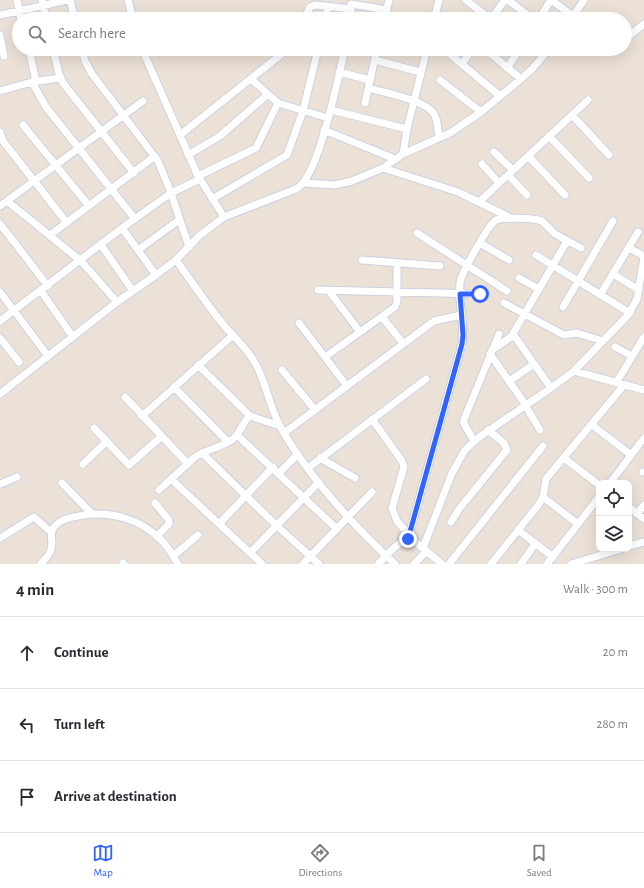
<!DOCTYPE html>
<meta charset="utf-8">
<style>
:root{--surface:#fff;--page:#f2f2f3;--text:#2b2b33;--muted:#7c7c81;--line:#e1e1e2;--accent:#3063ff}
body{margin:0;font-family:"Alegreya Sans",sans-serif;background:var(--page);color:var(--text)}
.controls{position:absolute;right:12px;bottom:12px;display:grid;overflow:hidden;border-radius:8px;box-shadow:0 4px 16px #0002}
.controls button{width:36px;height:36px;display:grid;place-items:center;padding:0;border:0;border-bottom:1px solid var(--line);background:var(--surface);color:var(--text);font:20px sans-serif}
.stop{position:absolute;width:12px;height:12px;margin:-9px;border:3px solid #3063ff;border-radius:50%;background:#fff}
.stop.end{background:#3063ff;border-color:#fff;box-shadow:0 1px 4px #0008}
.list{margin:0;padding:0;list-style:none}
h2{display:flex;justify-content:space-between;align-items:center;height:52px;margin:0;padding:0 16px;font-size:17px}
h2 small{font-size:13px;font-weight:400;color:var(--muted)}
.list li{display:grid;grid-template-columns:26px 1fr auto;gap:12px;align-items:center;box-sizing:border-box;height:72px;padding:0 16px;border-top:1px solid var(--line)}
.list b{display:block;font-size:15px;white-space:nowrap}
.list em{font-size:13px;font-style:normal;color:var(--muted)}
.icon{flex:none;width:22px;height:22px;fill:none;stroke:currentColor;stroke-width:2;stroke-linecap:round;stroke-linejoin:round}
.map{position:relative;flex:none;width:644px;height:564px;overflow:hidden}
.search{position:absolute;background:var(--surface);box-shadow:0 4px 16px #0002;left:12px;right:12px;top:12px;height:44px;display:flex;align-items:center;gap:10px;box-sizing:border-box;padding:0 14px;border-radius:22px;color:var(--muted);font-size:15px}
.sheet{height:268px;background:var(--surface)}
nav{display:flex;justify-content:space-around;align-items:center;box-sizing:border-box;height:56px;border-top:1px solid var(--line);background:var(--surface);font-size:11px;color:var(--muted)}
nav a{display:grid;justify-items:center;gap:2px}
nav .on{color:var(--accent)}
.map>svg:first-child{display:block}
</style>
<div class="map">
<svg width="644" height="564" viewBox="0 0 644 564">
<rect width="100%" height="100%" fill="#ece1d6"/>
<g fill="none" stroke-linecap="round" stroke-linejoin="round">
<defs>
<path id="minor" d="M 17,0 L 21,19
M 42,0 L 46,19
M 70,0 L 75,19
M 128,0 L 133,19
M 466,0 L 490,19
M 508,0 L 533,19
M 551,0 L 573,16
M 351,4 L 387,10
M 351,6 L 351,19
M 0,15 L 68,0
M 304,19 L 310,7 L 315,5 L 351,9
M 325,19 L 328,7
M 384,19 L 389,0
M 434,19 L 439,0
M 491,19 L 505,0
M 539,19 L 551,0
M 571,19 L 584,0
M 0,35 L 4,56
M 630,35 L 644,24
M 29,49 L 36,82
M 53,49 L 59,74 L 63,83 L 134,173
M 82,49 L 85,61 L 92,74 L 158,161 L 171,193 L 189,247
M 142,49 L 198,176 L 224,217
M 485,49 L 521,79
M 445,50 L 500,96
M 375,60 L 420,72
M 462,64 L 472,49
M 507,68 L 520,49
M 339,72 L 370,80
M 251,79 L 278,103 L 328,118
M 440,80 L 481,112
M 32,82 L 46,107 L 135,219
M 369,88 C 384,93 426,100 434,114 C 438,120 438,131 439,138
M 0,91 L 32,82 L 60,78
M 365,103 L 377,49
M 331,110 L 407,129
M 572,115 L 609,155
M 23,125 L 89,206
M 324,130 L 395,159
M 0,132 L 3,141 L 67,223
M 180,135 L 288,49
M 549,136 L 589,178
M 494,152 L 513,170
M 403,154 L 407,129 L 427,49
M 188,155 L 220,136 L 267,95
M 528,156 L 565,195
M 482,164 L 499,183
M 383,168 L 458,192 L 511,218
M 508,175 L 527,195
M 198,176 L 256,148 L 278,103
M 305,183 L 335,185 L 352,181 L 383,168 L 403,154 L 450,133 L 481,112 L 521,79 L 533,68 L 549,49
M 212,199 L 287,155 L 303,111 L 318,49
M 7,201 L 81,261 L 117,302
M 479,202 L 588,100
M 0,206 L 143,101
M 0,224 L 48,286
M 122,228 L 156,275
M 417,233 L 507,291
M 50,235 L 155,156
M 480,243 L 509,260
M 101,245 L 133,291
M 629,248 L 644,256
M 138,250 L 179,220
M 536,255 L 630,313
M 176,260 C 191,281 206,303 222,323 C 231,334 242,344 250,355 C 266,377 268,405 281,428 C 310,479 352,524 395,564
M 362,260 L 440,266
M 613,274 L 639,290
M 519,278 L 539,289
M 318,290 L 480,294
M 328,290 L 360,332
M 41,291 L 73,337
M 0,292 L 48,356
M 600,295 L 638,232
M 504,303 L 564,335 L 577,333 L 603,341
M 563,307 L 613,221
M 382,317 L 403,343
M 0,321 L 122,228 L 171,193 L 200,179
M 299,323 L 347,386
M 513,334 L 551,388
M 0,338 L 19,362
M 615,347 L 632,356
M 492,350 L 511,337 L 567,241
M 490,354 L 525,404
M 325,357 L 395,307 L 397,302 L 397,263
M 198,365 L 250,416
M 282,370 L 315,410
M 574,371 L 644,390
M 509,381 L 534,364
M 616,383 L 644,337
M 174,387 L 228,442
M 0,394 L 117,302 L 156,275 L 176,260 L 199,236 L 224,217 L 296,189 C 319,178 338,76 345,49
M 125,397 L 188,464
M 525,405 L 540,430
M 142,416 L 233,335
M 372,419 L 402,461 L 404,467 L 392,508 L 397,521 L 409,535
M 592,425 L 631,455
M 94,428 L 129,465 L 162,436
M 284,433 L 434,321 L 461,315
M 237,435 L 337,529
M 474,441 L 463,422 L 499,334
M 202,453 L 277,526 L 319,564
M 320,458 L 355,478
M 564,458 L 599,485
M 83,464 L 106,442
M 308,468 L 426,379
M 643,472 L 644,472
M 279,473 L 298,454
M 171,479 L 262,564
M 62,483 L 92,514
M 610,483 L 644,438
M 0,484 L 17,477
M 159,490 L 195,457 C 207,449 221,448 233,439 C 241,433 242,422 250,416 L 280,426
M 543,497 L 578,524
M 155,503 L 169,520 L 169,524 L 157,536
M 629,507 L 644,519
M 637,514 L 644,505
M 451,522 L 459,509 L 507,450 L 504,443 L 488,430
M 219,524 L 273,467
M 518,530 L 553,557
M 0,538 L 34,517 L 51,532
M 408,539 L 462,344 C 465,323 458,303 460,283 C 461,273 489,224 496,220 C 504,217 534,218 542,221 L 555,234 L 581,248
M 629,546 L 644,542
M 423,548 L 452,473 L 465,450 L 478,438 L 551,388 L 574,371 L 628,315 L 637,299 L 644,257
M 250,553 L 319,482
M 173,556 L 198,535
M 123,563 L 124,564
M 41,564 C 45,559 50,555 51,549 C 54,541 48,533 55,526 C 62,518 74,517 84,515 C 111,511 140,519 160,539 C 168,546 173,556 178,564
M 303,564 L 372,492
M 378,564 C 387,556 400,537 413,540 L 442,564
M 414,564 L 427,551
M 449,564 L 543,446
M 491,564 L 539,504 L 543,497 L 546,479 L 624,385
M 521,564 L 535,544
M 547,564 L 599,497
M 571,564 L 621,549"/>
</defs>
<!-- minor casing -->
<use href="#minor" stroke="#cbd1e2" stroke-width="9"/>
<!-- minor -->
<use href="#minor" stroke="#fff" stroke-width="7"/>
</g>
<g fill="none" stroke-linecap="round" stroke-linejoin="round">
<!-- route -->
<path stroke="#3063ff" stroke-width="5" d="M 408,539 L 462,344 L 463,335 L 460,294 L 480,294"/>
</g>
</svg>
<div class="controls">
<button><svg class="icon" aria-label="locate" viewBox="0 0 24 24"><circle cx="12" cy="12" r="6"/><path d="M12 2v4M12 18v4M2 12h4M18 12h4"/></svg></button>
<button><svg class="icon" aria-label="layers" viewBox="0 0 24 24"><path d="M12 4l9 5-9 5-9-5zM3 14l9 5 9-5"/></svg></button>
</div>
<div class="stop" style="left:480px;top:294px"></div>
<div class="stop end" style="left:408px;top:539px"></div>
<div class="search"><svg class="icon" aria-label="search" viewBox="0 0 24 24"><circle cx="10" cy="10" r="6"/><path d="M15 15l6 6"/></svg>Search here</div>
</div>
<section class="sheet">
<h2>4 min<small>Walk · 300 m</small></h2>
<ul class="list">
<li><svg class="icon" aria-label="ahead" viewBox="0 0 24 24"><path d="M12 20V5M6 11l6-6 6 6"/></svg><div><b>Continue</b></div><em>20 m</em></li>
<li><svg class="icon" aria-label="left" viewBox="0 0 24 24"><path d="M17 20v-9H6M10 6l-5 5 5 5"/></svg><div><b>Turn left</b></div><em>280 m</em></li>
<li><svg class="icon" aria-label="arrive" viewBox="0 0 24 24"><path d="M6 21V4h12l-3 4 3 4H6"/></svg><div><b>Arrive at destination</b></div></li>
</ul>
</section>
<nav>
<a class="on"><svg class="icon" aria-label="map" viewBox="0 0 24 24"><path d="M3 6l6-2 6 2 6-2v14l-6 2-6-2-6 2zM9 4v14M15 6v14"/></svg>Map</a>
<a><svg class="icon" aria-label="directions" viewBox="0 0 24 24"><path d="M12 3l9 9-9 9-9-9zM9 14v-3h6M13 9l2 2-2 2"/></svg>Directions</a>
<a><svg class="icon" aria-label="saved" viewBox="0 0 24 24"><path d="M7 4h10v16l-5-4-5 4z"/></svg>Saved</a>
</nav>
